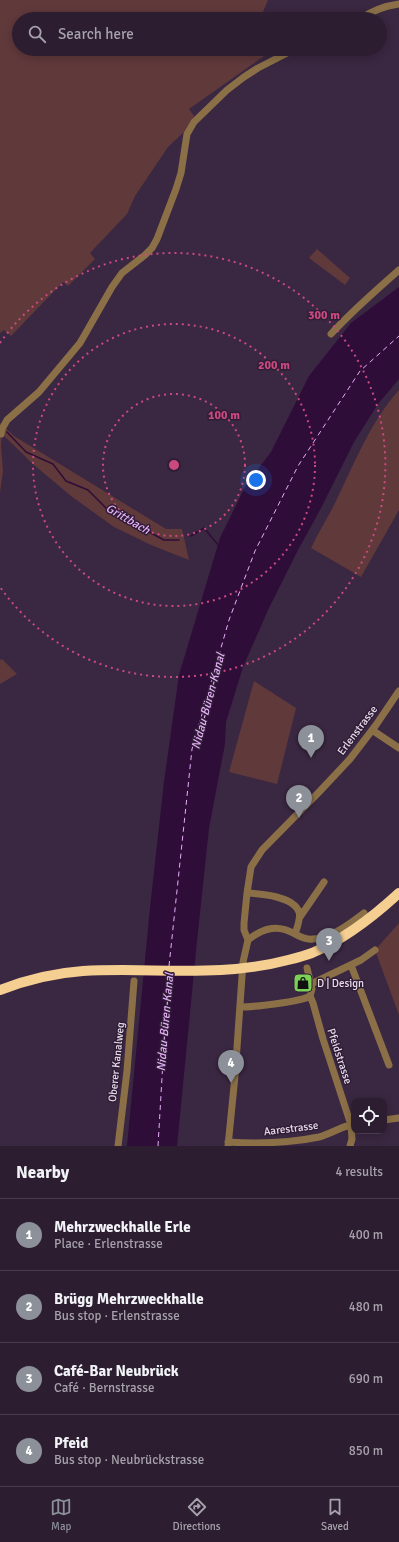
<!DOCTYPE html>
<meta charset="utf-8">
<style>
:root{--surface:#2c1d31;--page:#382a3d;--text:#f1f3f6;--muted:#a6a2ab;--line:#483b4d;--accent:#8c9099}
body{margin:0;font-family:Signika,sans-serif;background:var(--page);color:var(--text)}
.controls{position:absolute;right:12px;bottom:12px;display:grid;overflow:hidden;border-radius:8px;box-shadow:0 2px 10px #0003}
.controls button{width:36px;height:36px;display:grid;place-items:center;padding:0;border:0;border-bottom:1px solid var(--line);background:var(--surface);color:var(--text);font:20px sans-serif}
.you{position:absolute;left:256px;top:480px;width:14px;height:14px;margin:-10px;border:3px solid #fff;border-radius:50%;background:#1a73e8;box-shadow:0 0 0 6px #1a73e833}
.badge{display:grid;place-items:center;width:26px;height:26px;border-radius:50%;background:var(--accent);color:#fff;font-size:13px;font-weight:700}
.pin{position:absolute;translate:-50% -33px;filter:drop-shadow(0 1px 2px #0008)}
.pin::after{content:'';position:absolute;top:21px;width:14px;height:12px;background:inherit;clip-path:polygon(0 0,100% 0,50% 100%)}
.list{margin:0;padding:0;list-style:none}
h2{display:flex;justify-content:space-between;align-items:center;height:52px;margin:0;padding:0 16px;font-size:17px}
h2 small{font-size:13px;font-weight:400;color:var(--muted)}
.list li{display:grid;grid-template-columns:26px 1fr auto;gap:12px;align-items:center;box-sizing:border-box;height:72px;padding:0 16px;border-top:1px solid var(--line)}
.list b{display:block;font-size:15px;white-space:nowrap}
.list p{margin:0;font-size:13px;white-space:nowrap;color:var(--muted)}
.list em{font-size:13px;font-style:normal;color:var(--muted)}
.icon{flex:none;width:22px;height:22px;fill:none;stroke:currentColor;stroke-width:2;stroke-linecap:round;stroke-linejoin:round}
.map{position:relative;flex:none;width:399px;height:1146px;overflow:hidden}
.search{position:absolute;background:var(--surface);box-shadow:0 2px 10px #0003;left:12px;right:12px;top:12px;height:44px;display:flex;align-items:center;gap:10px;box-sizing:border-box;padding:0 14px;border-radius:22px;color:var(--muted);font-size:15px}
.sheet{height:340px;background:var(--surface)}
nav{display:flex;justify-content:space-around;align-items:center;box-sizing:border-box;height:56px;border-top:1px solid var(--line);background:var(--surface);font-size:11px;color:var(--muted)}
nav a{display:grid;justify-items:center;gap:2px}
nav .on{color:var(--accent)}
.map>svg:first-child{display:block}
</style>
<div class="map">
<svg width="399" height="1146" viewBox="0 0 399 1146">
<rect width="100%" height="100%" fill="#3a2741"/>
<!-- green -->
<path fill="#60393b" d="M 0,0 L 268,0 L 260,19 L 19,19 L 19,49 L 274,49 L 189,109 L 194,116 L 184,132 L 168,147 L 135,196 L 127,214 L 90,253 L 95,259 L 68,286 L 63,282 L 11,336 L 4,330 L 0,333 Z
M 317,249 L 350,278 L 345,285 L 309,258 Z
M 399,390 L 399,510 L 361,577 L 311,548 C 319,531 329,516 337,499 C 355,462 371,421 399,390 Z
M 0,423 L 14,436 L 166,529 L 182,529 L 189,560 L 151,545 L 114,527 L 71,496 L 33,464 L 2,434 L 1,445 L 3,471 L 0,493 Z
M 2,659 L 17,674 L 0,684 L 0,660 Z
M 254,681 L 296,708 L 277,784 L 229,772 Z
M 399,923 L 399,1015 L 375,950 Z"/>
<!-- water -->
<path fill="#2f0d39" d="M 399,287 L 399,379 L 378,404 L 354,442 L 321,508 L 298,550 L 268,610 L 243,667 L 226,722 L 225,744 L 209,828 L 197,941 L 177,1146 L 127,1146 L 150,908 L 164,782 L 179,675 L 220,538 L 246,485 L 271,452 L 309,376 L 351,323 Z"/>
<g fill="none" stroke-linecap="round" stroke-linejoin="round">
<!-- stream -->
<path stroke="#2f0d39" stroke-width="1.5" d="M 7,432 L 26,452 L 53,464 L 66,481 L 88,490 L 108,510 L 164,540 L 179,540
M 191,536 L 204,528 L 219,546"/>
<!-- ferry -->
<path stroke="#e6aff9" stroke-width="1" stroke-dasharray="5 4" stroke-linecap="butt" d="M 169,966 L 192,749 L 229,620 L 255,551 L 298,466 L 360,371 L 399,336
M 158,1146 L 168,975"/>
<!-- minor -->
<path stroke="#8b7047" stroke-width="7" d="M 360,19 C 373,10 384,6 399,4
M 331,334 C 352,311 375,291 399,270
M 1,434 L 2,429 L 7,420 L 39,392 L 80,343 L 112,287 L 122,273 L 145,255 L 152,248 L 157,239 L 176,189 L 181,173 L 187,134 L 194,122 L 227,90 L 244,77 L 258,68 L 295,49
M 372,730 L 399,748
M 247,893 C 261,894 293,896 299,912 C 301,918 297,928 295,934
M 300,917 L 324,882
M 248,940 C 263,928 277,924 295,934 C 301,937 306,940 313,939 C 330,939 351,923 364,913
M 351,965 L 389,1065
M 307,968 L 312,989 L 310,996
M 311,984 L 361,960 L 375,950
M 310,996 L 313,1003 L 323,1039 L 351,1125 L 352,1139 L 350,1146
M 240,1007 C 253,1007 301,1002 310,996
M 384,1120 L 399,1118
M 228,1142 C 259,1144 289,1143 319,1137 C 331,1134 342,1126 354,1124
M 118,1146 L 127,1071 L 134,981
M 228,1146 L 235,1076 L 243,962 L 248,940 L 244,930 L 244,923 L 247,893 L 251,867 L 262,850 L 320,791 L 350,759 L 376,725 L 399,691"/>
<!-- highway -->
<path stroke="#f5ce92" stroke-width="10" d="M 0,990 C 26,980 54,973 83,971 C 152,967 221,978 288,960 C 296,958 304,956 312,953 C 345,939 373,917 399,893"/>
</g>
<!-- distance rings -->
<g fill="none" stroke="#cc4980" stroke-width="2" stroke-dasharray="2 4">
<circle cx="174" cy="465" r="71"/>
<circle cx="174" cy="465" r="141"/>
<path d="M0 343A212 212 0 1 1 0 587"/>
</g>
<!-- icons -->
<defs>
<symbol id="shop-square" viewBox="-11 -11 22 22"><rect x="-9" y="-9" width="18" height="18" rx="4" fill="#7bd155" stroke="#301d36"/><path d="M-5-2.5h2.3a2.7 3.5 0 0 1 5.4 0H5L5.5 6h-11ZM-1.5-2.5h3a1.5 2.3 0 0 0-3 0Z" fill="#111"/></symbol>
</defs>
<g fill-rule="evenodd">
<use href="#shop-square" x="292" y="972" width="22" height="22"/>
</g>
<g text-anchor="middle" stroke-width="3" stroke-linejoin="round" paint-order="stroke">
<!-- street labels -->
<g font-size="11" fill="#e9dded" stroke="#301d36">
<text transform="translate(357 730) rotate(-53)" y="4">Erlenstrasse</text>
<text transform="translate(340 1056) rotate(72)" y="4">Pfeidstrasse</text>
<text transform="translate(116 1062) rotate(-84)" y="4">Oberer Kanalweg</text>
<text transform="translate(291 1128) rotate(-7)" y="4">Aarestrasse</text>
</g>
<!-- poi labels -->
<g font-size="11" fill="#e9dded" stroke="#301d36" text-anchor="start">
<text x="317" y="987">D | Design</text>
</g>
<!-- water labels -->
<g font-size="12" font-style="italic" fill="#e6aff9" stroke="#301d36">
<text transform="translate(128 519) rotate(30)" y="4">Grittbach</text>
<text transform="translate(208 701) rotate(-75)" y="4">Nidau-Büren-Kanal</text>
<text transform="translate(165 1022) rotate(-85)" y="4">Nidau-Büren-Kanal</text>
</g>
</g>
<circle cx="174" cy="465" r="6" fill="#cc4980" stroke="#301d36" stroke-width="2"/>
<g font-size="12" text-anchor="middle" font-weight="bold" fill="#cc4980" stroke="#301d36" stroke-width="3" stroke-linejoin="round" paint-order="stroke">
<text x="324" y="319">300 m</text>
<text x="274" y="369">200 m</text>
<text x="224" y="419">100 m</text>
</g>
</svg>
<div class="controls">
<button><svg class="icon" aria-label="locate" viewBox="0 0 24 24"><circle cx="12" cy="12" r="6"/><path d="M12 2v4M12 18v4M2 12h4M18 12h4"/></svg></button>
</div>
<div class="you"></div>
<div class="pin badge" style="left:311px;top:758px">1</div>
<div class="pin badge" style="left:299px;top:818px">2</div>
<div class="pin badge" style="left:329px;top:961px">3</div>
<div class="pin badge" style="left:231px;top:1083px">4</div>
<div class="search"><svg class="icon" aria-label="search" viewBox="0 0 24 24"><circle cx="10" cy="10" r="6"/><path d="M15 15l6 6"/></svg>Search here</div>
</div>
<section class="sheet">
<h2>Nearby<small>4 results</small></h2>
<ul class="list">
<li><span class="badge">1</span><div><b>Mehrzweckhalle Erle</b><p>Place · Erlenstrasse</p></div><em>400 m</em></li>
<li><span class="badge">2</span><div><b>Brügg Mehrzweckhalle</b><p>Bus stop · Erlenstrasse</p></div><em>480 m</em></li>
<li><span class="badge">3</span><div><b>Café-Bar Neubrück</b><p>Café · Bernstrasse</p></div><em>690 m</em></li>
<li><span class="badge">4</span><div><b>Pfeid</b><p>Bus stop · Neubrückstrasse</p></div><em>850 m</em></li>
</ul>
</section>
<nav>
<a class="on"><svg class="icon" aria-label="map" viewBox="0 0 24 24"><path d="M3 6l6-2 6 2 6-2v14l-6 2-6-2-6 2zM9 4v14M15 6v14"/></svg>Map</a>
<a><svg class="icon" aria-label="directions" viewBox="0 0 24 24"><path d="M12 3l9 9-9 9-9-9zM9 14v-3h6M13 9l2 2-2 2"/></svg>Directions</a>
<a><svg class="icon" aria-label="saved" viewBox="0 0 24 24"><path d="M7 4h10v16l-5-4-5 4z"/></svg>Saved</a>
</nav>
